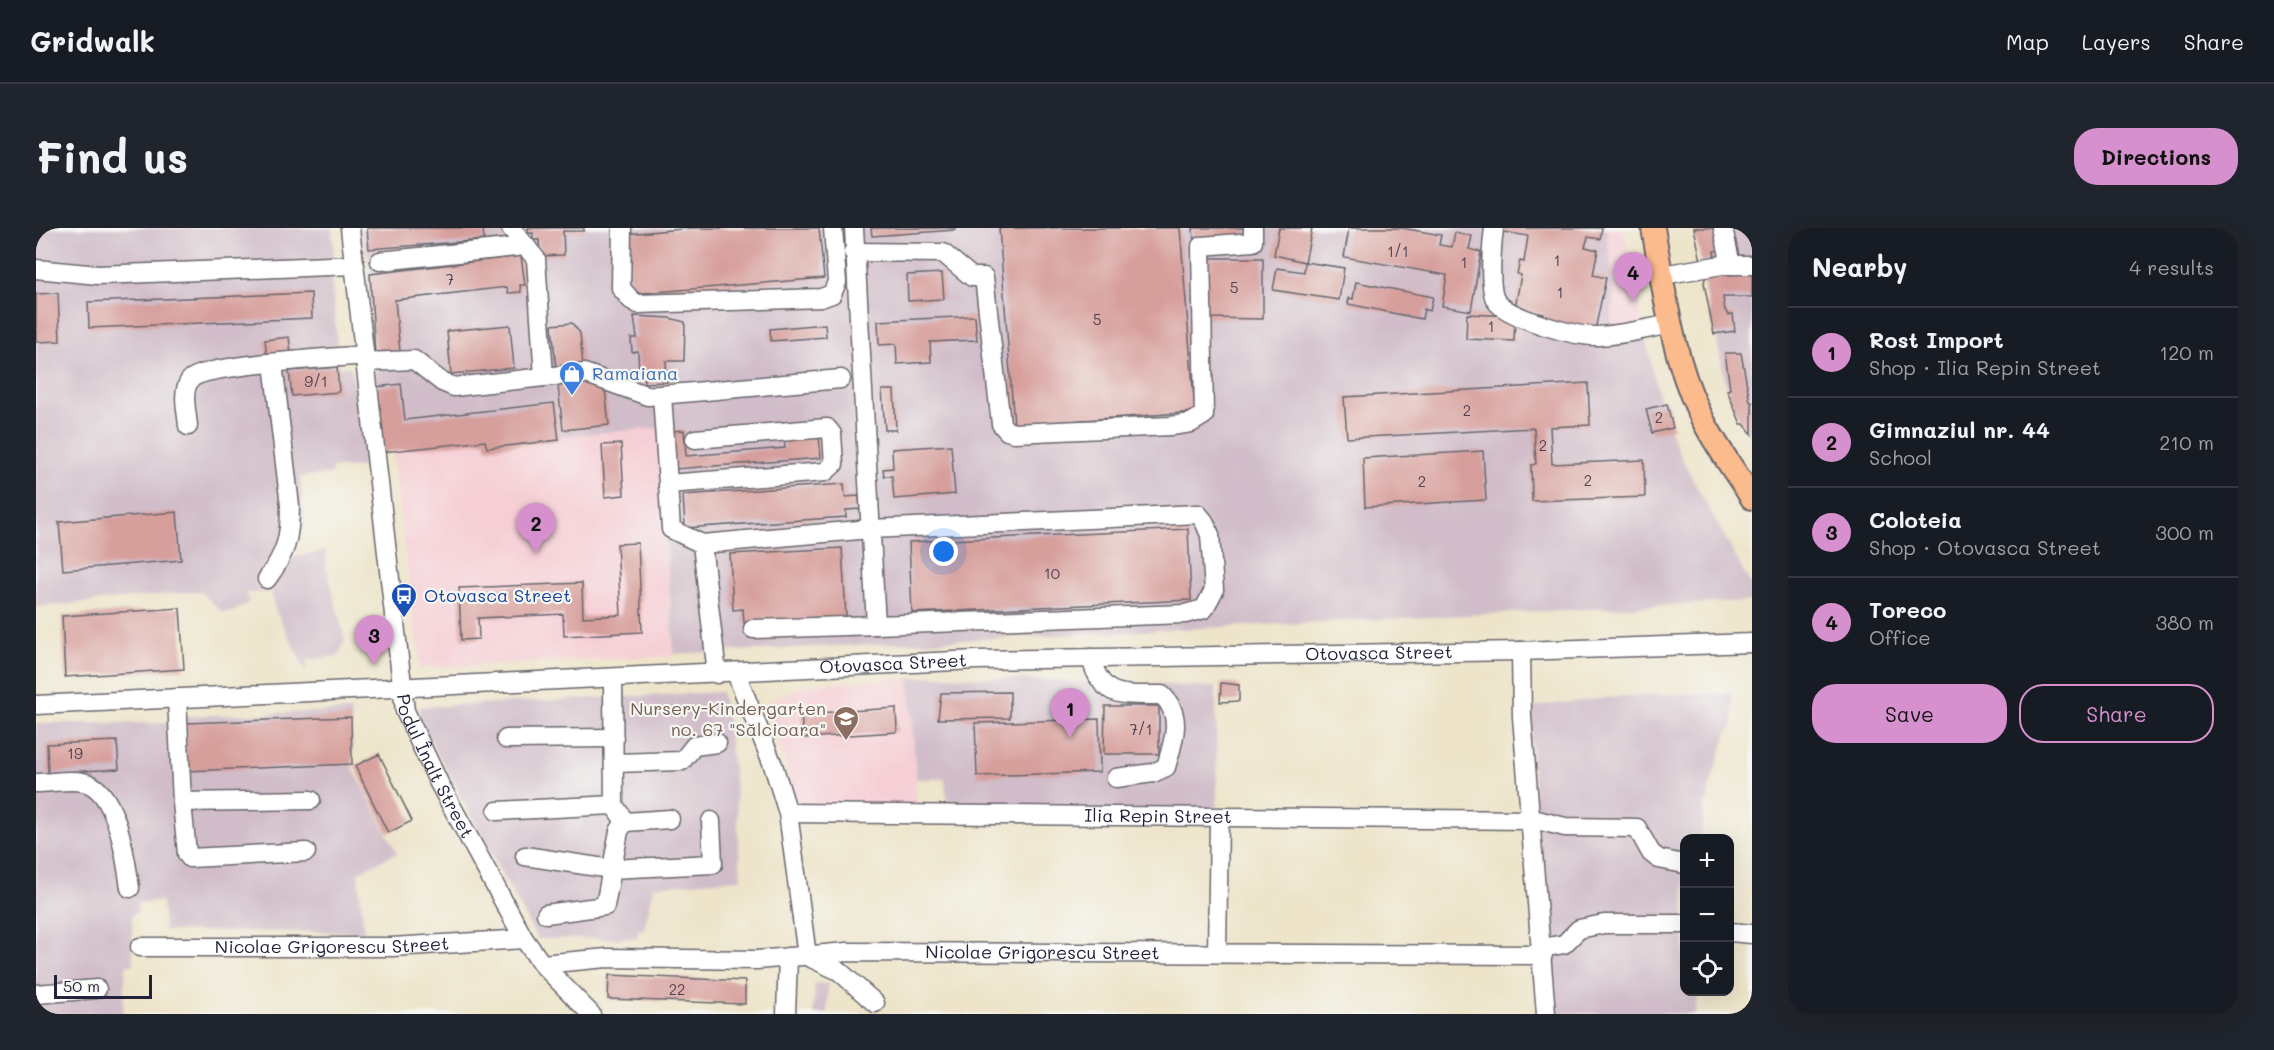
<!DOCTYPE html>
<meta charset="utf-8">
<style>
:root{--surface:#171b24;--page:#20242c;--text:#f1f3f6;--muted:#9ea1a6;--line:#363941;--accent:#d690ce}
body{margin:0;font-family:Mali,sans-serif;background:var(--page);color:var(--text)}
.controls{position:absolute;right:18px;bottom:18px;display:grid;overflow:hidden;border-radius:12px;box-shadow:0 6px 24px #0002}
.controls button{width:54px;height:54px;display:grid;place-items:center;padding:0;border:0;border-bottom:2px solid var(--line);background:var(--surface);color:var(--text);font:30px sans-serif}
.scale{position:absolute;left:18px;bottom:15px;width:98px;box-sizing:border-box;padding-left:6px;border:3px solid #22223b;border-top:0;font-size:16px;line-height:21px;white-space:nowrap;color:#22223b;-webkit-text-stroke:4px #f6f6f2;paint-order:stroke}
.you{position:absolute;left:908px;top:324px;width:21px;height:21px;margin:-15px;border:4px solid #fff;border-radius:50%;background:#1a73e8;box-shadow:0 0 0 9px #1a73e833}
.badge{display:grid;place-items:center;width:39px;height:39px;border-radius:50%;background:var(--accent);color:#111;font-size:20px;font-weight:700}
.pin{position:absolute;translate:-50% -50px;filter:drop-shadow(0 2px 3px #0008)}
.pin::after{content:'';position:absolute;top:32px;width:21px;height:18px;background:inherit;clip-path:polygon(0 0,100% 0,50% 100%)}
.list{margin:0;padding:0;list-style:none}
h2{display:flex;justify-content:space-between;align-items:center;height:78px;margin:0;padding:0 24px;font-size:26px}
h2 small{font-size:20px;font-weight:400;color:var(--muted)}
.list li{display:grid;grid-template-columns:39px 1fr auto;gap:18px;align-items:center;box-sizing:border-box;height:90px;padding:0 24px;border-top:2px solid var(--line)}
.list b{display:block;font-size:22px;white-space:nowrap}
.list p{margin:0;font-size:20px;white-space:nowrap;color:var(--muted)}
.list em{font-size:20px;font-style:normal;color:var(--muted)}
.actions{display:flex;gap:12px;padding:18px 24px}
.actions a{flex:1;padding:14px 0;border:2px solid var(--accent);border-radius:24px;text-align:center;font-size:21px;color:var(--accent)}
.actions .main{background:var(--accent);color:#111}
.icon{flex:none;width:33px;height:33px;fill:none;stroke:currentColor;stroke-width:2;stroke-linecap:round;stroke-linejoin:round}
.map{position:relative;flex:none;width:1716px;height:786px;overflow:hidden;border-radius:24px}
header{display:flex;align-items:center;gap:36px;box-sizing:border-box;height:84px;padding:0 30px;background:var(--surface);border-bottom:2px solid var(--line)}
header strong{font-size:28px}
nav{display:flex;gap:33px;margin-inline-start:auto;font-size:21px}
.intro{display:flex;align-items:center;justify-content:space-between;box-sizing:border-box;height:144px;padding:0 36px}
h1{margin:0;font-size:42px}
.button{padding:15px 27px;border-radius:24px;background:var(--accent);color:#111;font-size:21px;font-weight:700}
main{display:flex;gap:36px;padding:0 36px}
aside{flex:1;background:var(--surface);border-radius:24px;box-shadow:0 6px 24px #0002}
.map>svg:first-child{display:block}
</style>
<header>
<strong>Gridwalk</strong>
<nav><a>Map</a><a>Layers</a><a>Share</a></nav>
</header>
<div class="intro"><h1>Find us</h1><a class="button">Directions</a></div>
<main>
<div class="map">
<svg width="1716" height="786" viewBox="0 0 1716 786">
<rect width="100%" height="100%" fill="#f6f6f2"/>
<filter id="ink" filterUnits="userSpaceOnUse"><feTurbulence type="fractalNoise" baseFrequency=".0167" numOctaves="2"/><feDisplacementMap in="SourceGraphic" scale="12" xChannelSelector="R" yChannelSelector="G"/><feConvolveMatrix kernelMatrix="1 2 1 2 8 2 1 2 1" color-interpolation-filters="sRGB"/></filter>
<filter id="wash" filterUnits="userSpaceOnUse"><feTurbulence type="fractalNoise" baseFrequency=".008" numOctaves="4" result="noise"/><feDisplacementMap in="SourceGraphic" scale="24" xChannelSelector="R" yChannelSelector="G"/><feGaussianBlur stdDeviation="1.35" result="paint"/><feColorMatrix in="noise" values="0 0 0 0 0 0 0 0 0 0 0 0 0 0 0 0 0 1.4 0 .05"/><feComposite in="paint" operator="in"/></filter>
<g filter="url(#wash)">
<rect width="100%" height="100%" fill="#ede4c9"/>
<!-- built -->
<path fill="#f6cfd6" d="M 1570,0 L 1588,0 L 1606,97 L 1575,103 L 1578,58 Z
M 622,200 L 637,428 L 384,440 L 356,223 L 449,213 Z
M 873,450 L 881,577 L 762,577 L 731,477 L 732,473 L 772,457 Z"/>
<!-- industrial -->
<path fill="#d1bdc9" d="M 0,0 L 296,0 L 299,45 L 295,46 L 303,139 L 315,139 L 331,239 L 296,240 L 295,246 L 264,249 L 268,299 L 251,331 L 290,322 L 290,338 L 309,412 L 302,428 L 271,432 L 271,445 L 239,381 L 235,364 L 209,365 L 213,373 L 209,377 L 198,383 L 186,384 L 164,363 L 0,379 Z
M 325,0 L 1570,0 L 1578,58 L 1575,102 L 1606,97 L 1624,173 L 1630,172 L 1637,200 L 1633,201 L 1650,239 L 1715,357 L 1714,373 L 638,426 L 622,200 L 523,208 L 523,212 L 451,220 L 449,213 L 347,224 L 331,50 L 335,49 Z
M 1658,0 L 1716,0 L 1716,212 L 1697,180 L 1691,162 Z
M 902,448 L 1180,459 L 1181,583 L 911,580 L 909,551 L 880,551 L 873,450 Z
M 685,464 L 691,489 L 700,567 L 705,651 L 618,658 L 609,697 L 607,702 L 602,702 L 602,710 L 501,711 L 382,489 L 384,479 Z
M 1696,465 L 1697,498 L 1691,505 L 1674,557 L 1672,572 L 1667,579 L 1666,610 L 1648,610 L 1648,764 L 1662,764 L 1659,786 L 1521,786 L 1498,570 L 1493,479 L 1586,468 Z
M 315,483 L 317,540 L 361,625 L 322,644 L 328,704 L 128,703 L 126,673 L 101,675 L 102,684 L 96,686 L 97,737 L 90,738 L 87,786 L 0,786 L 0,495 L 149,495 L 149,488 Z
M 779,755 L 792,756 L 791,786 L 777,786 Z"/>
<g id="blocks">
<!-- building -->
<path fill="#d79f9b" d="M 331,0 L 447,0 L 448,12 L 333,21 Z
M 492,0 L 548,0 L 548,3 L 527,3 L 528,27 L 504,28 L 503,12 L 497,12 L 497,5 L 492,5 Z
M 657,0 L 783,0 L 788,50 L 595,66 L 591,6 Z
M 835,0 L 919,0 L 919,2 L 836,8 Z
M 963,0 L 1144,0 L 1159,184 L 978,197 Z
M 1157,0 L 1209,0 L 1210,12 L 1158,15 Z
M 1243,0 L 1276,0 L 1269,34 L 1238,27 Z
M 1313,0 L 1366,0 L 1405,7 L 1403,17 L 1416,19 L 1419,5 L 1436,8 L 1433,21 L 1445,24 L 1435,83 L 1406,78 L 1411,47 L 1308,29 Z
M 1463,0 L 1566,0 L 1564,11 L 1552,9 L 1549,19 L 1562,22 L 1557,47 L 1570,50 L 1559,102 L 1507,93 L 1508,86 L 1479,80 L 1485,47 L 1481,46 L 1484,33 L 1488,34 L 1492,8 L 1463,3 Z
M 1658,0 L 1683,0 L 1688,21 L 1678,23 L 1679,30 L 1665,33 Z
M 485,28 L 489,57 L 484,57 L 485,64 L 472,65 L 471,59 L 359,72 L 364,124 L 339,126 L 334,46 Z
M 1170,30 L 1227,30 L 1227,91 L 1169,90 Z
M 1269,34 L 1308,40 L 1303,72 L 1237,62 L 1241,40 L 1268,44 Z
M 1716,43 L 1716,69 L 1687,69 L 1689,82 L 1692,87 L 1697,86 L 1699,103 L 1678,106 L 1668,55 L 1670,46 Z
M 906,45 L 908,71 L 872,73 L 871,47 Z
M 1320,54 L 1397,69 L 1394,83 L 1388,81 L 1386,91 L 1312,76 L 1313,70 L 1317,71 Z
M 22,65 L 24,113 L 0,114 L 0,66 Z
M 275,65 L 276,90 L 53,100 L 52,74 Z
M 1431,86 L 1479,88 L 1478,113 L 1430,111 Z
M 598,88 L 633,90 L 649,94 L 648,133 L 630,133 L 631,154 L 608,155 L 608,149 L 603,150 L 602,123 L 596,124 L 595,110 L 601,110 Z
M 939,88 L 941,112 L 894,114 L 895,134 L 861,136 L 860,116 L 843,117 L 842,93 Z
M 536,95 L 544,105 L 547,138 L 520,140 L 516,97 Z
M 789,96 L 790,109 L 735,113 L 734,101 Z
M 474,97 L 478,140 L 415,146 L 411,103 Z
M 253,109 L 255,126 L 231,129 L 229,112 Z
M 1689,125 L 1705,125 L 1714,174 L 1716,174 L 1716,206 L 1708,196 L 1705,196 L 1691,162 L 1694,161 Z
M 301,139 L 303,164 L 256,168 L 253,143 Z
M 554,155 L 569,161 L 573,197 L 527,202 L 522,158 Z
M 1552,155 L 1554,197 L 1514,199 L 1516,236 L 1608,232 L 1609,269 L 1496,273 L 1495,237 L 1500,236 L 1498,200 L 1311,210 L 1308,169 Z
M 365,156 L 369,192 L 518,175 L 523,212 L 451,220 L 449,213 L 347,224 L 340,159 Z
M 846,162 L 858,162 L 860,202 L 849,202 Z
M 1631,176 L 1637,200 L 1616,205 L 1610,181 Z
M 648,202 L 650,228 L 749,220 L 748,210 L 783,208 L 785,230 L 638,241 L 636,203 Z
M 585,216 L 588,267 L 569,269 L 566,217 Z
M 915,217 L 919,266 L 858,271 L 856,248 L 848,248 L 847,241 L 857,240 L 856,221 Z
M 1447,223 L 1450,272 L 1329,279 L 1327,230 Z
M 808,256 L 809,269 L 823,268 L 824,281 L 810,282 L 810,289 L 649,300 L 647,267 Z
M 141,284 L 145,332 L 27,342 L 23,294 Z
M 1152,301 L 1155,372 L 876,385 L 873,314 Z
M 602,315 L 606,404 L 528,408 L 527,386 L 442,390 L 443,411 L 425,412 L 423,360 L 546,355 L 547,389 L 585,387 L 581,316 Z
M 806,320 L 810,389 L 708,395 L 707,381 L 697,382 L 694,326 Z
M 144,380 L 148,441 L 29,449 L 26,388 Z
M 1185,455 L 1203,457 L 1203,473 L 1184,474 Z
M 974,464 L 974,490 L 902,491 L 905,465 Z
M 1069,478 L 1123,478 L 1123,526 L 1068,526 Z
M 860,480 L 861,504 L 767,510 L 765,486 Z
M 315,489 L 316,536 L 151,543 L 149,495 Z
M 1063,491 L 1064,544 L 941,548 L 939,495 Z
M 81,513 L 83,541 L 12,545 L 11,516 Z
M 343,526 L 376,593 L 352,605 L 319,538 Z
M 573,747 L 709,753 L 709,776 L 572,771 Z"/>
</g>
</g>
<g filter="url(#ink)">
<use href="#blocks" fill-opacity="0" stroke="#69666d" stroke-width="1.5"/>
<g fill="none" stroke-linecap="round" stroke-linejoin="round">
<defs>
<g id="minor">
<path id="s1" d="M 314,0 L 369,483 L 403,555 L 488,711 L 506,736 L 555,786"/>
<path d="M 586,0 L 585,60 L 595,72 L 602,76 L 785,70 L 796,66 L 801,54 L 797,0"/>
<path d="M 1458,0 C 1456,15 1452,61 1460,73 C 1472,90 1538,108 1559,108 C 1584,108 1612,100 1636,96"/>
<path d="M 1687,0 L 1695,37"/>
<path d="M 817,24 L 907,25 L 936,49 L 948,49 L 965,196 L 971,203 L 978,205 L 1135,198 L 1155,195 L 1168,187 L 1165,18 L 1217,14 L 1217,0"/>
<path d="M 344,33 L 490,18"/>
<path d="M 0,41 L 62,47 L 319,37"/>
<path d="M 1626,47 L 1686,37 L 1716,37"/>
<path d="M 330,134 L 378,132 L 406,154 L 418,159 L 508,149 L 500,31 L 475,0"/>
<path d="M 508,149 L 548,145 L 612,168 L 805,151"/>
<path d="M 626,167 L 635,301 L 666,316 L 834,301 L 1162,286 L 1168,293 L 1174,307 L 1178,362 L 1168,381 L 1149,386 L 840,397"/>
<path d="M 152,198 C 151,184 145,164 154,152 C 167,136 302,130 329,127"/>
<path d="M 632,256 L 789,244 L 798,236 L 796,206 L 791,200 L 659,211"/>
<path d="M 666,316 L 681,446"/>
<path d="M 231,351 C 250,325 254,310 254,278 L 237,135"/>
<path d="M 717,401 L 840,397 L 818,0"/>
<path d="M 1485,423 L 1486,489 L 1510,786"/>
<path d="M 1055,430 C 1066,473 1088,466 1126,467 C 1148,488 1137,514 1130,539 L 1117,545 L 1080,550"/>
<path d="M 700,445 L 737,537 L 752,585 L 771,728 L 803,743 L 839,775"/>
<path d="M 577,451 L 578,577 L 589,594 L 634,591"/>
<path d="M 141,470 L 146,574 L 275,572"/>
<path id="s2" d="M 0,477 L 940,432 L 1485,423 L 1716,415"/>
<path d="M 470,511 L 578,510"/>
<path d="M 578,535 L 646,533 L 658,518 L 681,515"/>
<path d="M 0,555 C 15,555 33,551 47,554 C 81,560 90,632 94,660"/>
<path d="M 146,574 L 151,626 L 154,630 L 270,624"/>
<path d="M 461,583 L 578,577"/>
<path id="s3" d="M 752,585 L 1501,592 L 1529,599 L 1601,600 L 1615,625 L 1623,631 L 1648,636"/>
<path d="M 489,628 L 575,641 L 677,636 L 675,593"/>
<path d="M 510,686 L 569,678 L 583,603 L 589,594"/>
<path d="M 1694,704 L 1716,706"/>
<path id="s4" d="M 104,719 L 356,719 L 488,711"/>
<path d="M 1506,720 L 1528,716 L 1543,701 L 1568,696 L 1648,696"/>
<path d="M 1181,725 L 1183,591"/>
<path id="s5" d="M 506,736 L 571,730 L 721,732 L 811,724 L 1507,727"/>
<path d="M 0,766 L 61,761"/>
<path d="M 750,786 L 752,729"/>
</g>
<path id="major" d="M 1617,0 C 1628,61 1636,128 1663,184 C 1677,214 1698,242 1716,270"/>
</defs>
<!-- minor casing -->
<use href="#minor" stroke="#69666d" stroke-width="21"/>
<!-- major casing -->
<use href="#major" stroke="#69666d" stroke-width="26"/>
<!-- minor -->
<use href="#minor" stroke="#fff" stroke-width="18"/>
<!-- major -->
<use href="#major" stroke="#fbbb8d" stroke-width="22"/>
</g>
</g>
<!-- icons -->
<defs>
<symbol id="shop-pin" viewBox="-11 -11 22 30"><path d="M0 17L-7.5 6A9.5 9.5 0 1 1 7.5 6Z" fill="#3f7fe0" stroke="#f6f6f2"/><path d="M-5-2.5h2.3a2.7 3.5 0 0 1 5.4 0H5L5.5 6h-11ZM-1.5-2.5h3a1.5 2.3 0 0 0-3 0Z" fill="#fff"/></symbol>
<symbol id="bus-pin" viewBox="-11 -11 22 30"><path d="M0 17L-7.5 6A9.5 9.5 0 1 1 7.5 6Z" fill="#1a4fb4" stroke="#f6f6f2"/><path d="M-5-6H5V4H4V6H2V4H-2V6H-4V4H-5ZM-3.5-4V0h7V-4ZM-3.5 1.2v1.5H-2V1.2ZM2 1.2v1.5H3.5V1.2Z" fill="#fff"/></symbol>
<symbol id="school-pin" viewBox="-11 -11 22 30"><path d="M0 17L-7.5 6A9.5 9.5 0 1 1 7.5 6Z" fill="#8d6e63" stroke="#f6f6f2"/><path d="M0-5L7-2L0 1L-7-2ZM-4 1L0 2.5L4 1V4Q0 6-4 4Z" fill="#fff"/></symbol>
</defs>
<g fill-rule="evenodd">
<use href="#shop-pin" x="521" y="131" width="30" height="40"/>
<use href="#bus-pin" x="353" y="353" width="30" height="40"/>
<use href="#school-pin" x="795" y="476" width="30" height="40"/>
</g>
<g text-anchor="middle" stroke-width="4.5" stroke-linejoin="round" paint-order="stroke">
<!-- number labels -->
<g font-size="15" fill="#4f4153">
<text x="1362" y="29">1/1</text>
<text x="1521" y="38">1</text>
<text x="1428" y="40">1</text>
<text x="414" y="57">7</text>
<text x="1198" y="65">5</text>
<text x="1524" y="70">1</text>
<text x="1061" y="97">5</text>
<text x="1455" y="104">1</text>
<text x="280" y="159">9/1</text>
<text x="1431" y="188">2</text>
<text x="1623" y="195">2</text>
<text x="1507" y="223">2</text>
<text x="1552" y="258">2</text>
<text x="1386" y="259">2</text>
<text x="1016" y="351">10</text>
<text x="1105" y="507">7/1</text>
<text x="39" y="531">19</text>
<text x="641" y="767">22</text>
</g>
<!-- shop labels -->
<g font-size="18" fill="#366cbe" stroke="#f6f6f2" text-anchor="start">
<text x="556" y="152">Ramaiana</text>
</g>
<!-- transit labels -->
<g font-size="18" fill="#164399" stroke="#f6f6f2" text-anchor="start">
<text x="388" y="374">Otovasca Street</text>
</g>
<!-- street labels -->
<g font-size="18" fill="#22223b" stroke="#f6f6f2">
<text dy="6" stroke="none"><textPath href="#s2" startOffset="1344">Otovasca Street</textPath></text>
<text dy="6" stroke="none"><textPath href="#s2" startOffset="858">Otovasca Street</textPath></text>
<text dy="6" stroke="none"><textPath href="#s1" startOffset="548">Podul Înalt Street</textPath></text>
<text dy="6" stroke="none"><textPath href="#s3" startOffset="370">Ilia Repin Street</textPath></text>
<text dy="6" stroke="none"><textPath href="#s4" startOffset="192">Nicolae Grigorescu Street</textPath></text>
<text dy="6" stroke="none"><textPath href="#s5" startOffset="501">Nicolae Grigorescu Street</textPath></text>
</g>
<!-- education labels -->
<g font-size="18" fill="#785e54" stroke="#f6f6f2" text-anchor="end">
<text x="790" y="487">Nursery-Kindergarten<tspan x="790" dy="21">no. 67 "Sălcioara"</tspan></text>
</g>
</g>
</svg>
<div class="controls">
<button>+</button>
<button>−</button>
<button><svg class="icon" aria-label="locate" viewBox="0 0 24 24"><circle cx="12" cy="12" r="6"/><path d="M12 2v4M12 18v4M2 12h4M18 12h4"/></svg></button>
</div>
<div class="scale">50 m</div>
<div class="you"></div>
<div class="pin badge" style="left:1034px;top:510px">1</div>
<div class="pin badge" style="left:500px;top:325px">2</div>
<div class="pin badge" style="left:338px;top:437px">3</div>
<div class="pin badge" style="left:1597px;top:74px">4</div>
</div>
<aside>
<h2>Nearby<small>4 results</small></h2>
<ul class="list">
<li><span class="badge">1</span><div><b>Rost Import</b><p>Shop · Ilia Repin Street</p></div><em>120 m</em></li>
<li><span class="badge">2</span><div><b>Gimnaziul nr. 44</b><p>School</p></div><em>210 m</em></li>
<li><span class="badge">3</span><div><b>Coloteia</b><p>Shop · Otovasca Street</p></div><em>300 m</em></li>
<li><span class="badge">4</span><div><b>Toreco</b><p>Office</p></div><em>380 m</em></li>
</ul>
<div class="actions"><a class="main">Save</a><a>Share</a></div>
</aside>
</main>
